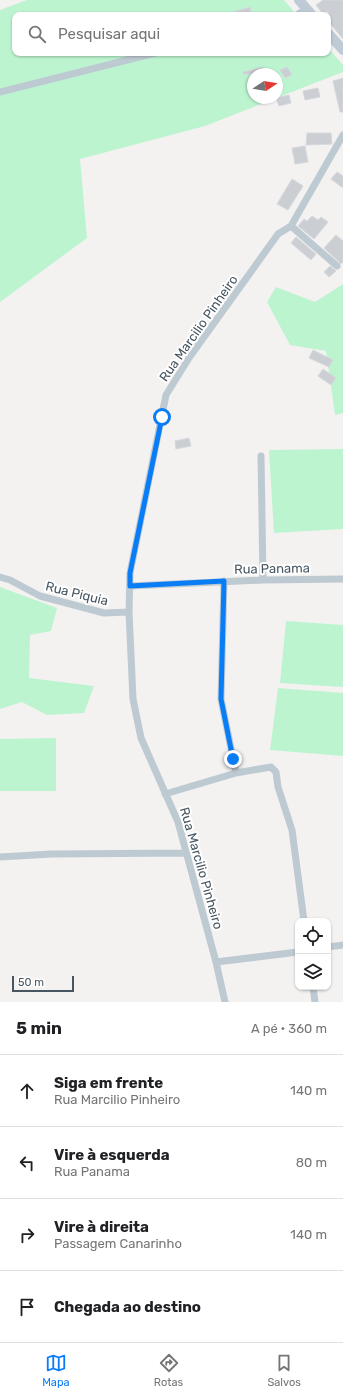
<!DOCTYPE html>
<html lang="pt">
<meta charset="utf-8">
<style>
:root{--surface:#fff;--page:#f2f2f2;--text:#202124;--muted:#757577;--line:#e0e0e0;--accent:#097df6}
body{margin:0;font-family:Rubik,sans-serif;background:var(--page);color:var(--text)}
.controls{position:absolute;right:12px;bottom:12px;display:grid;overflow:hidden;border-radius:8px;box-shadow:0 1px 3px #0004}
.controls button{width:36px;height:36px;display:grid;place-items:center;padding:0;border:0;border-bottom:1px solid var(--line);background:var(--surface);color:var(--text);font:20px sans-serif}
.compass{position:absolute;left:247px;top:68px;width:36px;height:36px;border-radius:50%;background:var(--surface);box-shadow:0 1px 3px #0004;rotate:78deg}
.scale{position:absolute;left:12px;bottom:10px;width:62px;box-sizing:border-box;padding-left:4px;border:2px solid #475661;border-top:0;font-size:11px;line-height:14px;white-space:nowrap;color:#475661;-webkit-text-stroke:3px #fff;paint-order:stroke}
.stop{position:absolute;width:12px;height:12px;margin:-9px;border:3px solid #097df6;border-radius:50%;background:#fff}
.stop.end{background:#097df6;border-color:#fff;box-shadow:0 1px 4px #0008}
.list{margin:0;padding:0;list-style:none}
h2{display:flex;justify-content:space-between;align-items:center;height:52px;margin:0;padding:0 16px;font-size:17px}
h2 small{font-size:13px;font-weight:400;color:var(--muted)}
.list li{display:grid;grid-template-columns:26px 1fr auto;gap:12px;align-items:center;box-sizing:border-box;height:72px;padding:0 16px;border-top:1px solid var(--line)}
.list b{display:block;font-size:15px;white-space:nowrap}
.list p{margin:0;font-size:13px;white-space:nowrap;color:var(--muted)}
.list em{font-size:13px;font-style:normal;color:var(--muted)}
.icon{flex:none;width:22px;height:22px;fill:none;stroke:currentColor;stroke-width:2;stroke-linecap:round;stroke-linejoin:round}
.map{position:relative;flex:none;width:343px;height:1002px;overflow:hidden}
.search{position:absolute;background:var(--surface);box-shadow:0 1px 3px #0004;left:12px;right:12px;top:12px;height:44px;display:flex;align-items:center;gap:10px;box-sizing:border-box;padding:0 14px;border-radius:8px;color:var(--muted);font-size:15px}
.sheet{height:340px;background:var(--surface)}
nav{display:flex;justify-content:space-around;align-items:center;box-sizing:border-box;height:56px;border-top:1px solid var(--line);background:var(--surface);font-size:11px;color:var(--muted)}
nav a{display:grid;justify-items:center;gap:2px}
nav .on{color:var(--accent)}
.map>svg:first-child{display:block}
</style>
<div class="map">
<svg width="343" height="1002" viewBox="0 0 343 1002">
<rect width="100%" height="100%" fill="#f4f1f1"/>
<!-- green -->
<path fill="#bdf4d0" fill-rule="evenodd" d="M 27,0 L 284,0 L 297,15 L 15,15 L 15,53 L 328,53 L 328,48 L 343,65 L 343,72 L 205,126 L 80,159 L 87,238 L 0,302 L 0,10 ZM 253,74 L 277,74 L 277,98 L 253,98 Z
M 343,284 L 343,413 L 335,415 L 326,351 L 290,345 L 267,302 L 276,287 L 315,302 Z
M 343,449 L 343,529 L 274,533 L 269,450 Z
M 0,587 L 57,608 L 51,631 L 30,635 L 29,678 L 94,686 L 84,713 L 47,715 L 22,702 L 0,709 Z
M 286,621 L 343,625 L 343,687 L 280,683 Z
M 278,688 L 343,693 L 343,756 L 270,750 Z
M 56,738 L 56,791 L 0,791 L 0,739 Z"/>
<!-- building -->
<path fill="#cbcfd4" stroke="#d5d8dd" d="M 323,0 L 343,0 L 343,39 L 328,21 L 328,11 L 323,14 L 316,5 Z
M 250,7 L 252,15 L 230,15 L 230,13 Z
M 263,67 L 265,74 L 243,74 L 243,72 Z
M 287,67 L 292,75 L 285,78 L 280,70 Z
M 343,78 L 343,112 L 340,112 L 333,81 Z
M 318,88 L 320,97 L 305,100 L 303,91 Z
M 289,95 L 291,103 L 279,106 L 276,98 Z
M 307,133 L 331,133 L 332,144 L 306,145 Z
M 305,146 L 308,162 L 295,164 L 292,148 Z
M 337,172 L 343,176 L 343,188 L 331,179 Z
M 292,179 L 303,186 L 288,210 L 277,204 Z
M 312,216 L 318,220 L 321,217 L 328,222 L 314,239 L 298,226 L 304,219 L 307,221 Z
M 336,235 L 343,241 L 343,262 L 341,264 L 324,248 Z
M 296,237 L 316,254 L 311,260 L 291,243 Z
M 330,266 L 336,271 L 329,277 L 324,272 Z
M 313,350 L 333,360 L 329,367 L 309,358 Z
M 323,369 L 336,378 L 331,385 L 318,376 Z
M 189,438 L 191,446 L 176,449 L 175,441 Z"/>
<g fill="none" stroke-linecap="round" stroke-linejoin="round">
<!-- street -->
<path stroke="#becad2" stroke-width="7" d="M 297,15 L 306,9
M 0,92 L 155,53
M 291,226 L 337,266
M 261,456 L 263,580
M 0,577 L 10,580 L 40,596 L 104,613 L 129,612
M 224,581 L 221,699 L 236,773 L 271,767 L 276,772 L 278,787 L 292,830 L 304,921
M 130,586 L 263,580 L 343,579
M 165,794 L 236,773
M 0,857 L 51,854 L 186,853
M 328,947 L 343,945
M 216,962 L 298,952
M 313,987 L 315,1002
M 225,1002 L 216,962 L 178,822 L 141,738 L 133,699 L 129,612 L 130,573 L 166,395 L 189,358 L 278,234 L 291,226 L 343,135"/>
<!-- secondary -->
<path stroke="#becbd6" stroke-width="10" d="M 299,0 L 312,15
M 328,33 L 343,50"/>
</g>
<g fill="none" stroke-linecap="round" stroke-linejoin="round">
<!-- route -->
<path stroke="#097df6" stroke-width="5" d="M 162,417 L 130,573 L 130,586 L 224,581 L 221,699 L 233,759"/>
</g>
<g text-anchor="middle" stroke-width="4" stroke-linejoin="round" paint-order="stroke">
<!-- street labels -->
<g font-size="13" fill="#475661" stroke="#fff">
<text transform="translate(198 328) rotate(-55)" y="5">Rua Marcilio Pinheiro</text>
<text transform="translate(272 568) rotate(-1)" y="5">Rua Panama</text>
<text transform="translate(77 593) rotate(14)" y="5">Rua Piquia</text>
<text transform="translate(202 868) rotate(74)" y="5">Rua Marcilio Pinheiro</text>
</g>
</g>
</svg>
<div class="controls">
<button><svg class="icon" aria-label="locate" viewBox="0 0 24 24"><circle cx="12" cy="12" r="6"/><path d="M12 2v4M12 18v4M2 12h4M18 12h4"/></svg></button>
<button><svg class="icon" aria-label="layers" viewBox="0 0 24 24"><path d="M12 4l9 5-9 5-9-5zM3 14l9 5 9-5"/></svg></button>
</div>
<svg class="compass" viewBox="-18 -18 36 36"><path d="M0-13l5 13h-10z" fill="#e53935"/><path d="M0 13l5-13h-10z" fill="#757577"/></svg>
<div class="scale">50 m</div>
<div class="stop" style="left:162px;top:417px"></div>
<div class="stop end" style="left:233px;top:759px"></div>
<div class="search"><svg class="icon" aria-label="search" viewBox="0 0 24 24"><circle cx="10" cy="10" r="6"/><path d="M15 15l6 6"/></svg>Pesquisar aqui</div>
</div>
<section class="sheet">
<h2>5 min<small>A pé · 360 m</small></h2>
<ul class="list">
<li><svg class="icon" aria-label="ahead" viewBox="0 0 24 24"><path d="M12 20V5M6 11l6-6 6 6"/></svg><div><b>Siga em frente</b><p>Rua Marcilio Pinheiro</p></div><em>140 m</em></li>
<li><svg class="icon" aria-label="left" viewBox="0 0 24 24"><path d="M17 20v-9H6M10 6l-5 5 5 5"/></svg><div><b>Vire à esquerda</b><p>Rua Panama</p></div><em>80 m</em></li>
<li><svg class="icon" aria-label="right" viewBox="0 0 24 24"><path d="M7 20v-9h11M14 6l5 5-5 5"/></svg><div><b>Vire à direita</b><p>Passagem Canarinho</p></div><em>140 m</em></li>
<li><svg class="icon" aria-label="arrive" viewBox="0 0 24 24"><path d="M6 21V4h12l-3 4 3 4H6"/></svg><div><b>Chegada ao destino</b></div></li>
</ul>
</section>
<nav>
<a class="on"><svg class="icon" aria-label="map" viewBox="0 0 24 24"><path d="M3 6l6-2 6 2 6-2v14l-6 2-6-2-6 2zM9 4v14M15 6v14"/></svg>Mapa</a>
<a><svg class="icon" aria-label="directions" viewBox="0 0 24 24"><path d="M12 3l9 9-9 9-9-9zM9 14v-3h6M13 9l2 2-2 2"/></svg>Rotas</a>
<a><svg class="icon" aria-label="saved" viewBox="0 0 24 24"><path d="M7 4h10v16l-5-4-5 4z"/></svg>Salvos</a>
</nav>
